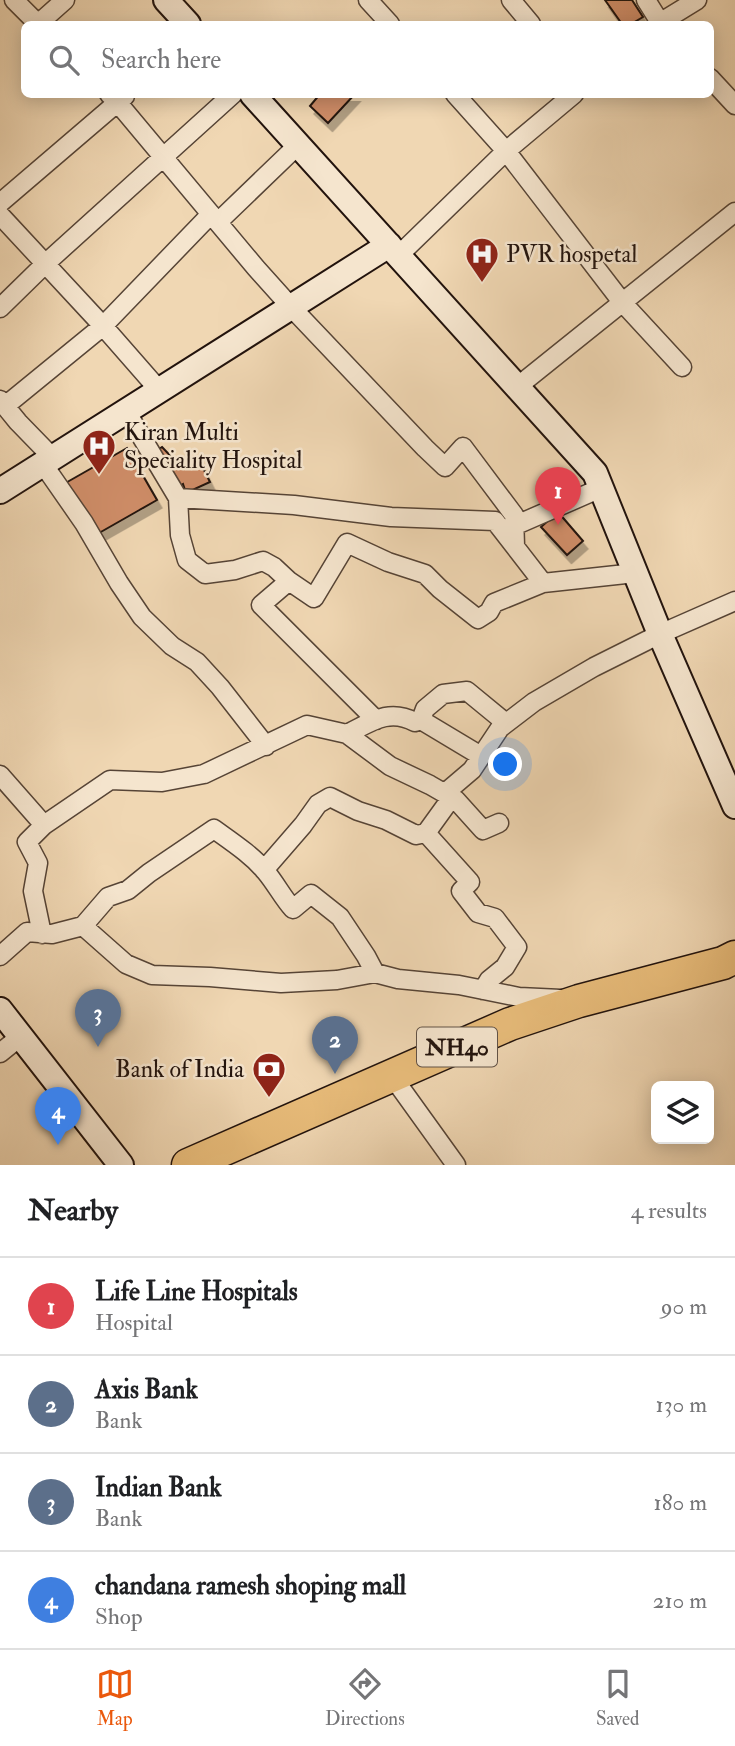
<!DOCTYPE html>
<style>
:root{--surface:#fff;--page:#f6f6f6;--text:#202124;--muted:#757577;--line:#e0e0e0;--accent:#ea580c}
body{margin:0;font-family:"IM FELL Double Pica",serif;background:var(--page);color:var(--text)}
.controls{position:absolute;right:21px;bottom:21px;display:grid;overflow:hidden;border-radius:10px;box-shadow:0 4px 18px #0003}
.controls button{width:63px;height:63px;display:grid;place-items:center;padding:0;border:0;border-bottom:2px solid var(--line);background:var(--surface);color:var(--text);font:35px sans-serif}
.you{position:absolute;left:506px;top:765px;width:24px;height:24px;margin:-18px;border:5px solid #fff;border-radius:50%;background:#1a73e8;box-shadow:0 0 0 10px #1a73e833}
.badge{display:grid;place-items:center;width:46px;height:46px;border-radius:50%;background:var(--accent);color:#fff;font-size:23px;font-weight:700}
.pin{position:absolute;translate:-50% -58px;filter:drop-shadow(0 2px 4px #0008)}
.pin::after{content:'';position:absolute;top:37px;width:24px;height:21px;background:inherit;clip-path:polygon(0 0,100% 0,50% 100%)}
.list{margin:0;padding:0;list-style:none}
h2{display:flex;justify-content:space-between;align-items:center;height:91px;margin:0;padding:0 28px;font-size:30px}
h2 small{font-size:23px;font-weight:400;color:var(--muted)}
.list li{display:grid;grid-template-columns:46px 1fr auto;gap:21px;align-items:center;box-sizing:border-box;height:98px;padding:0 28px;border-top:2px solid var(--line)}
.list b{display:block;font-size:26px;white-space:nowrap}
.list p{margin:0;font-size:23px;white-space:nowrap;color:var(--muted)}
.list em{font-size:23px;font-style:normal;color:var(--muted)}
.icon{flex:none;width:38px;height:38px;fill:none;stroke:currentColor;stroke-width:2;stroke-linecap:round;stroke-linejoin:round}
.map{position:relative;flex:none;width:735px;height:1165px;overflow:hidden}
.search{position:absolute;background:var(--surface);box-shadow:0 4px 18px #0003;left:21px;right:21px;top:21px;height:77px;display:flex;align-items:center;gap:18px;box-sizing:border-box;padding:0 24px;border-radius:10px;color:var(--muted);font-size:26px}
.sheet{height:483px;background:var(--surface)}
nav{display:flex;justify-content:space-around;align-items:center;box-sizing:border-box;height:98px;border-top:2px solid var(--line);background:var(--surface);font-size:19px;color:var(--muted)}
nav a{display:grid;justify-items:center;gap:4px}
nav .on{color:var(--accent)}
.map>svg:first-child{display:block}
</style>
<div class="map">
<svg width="735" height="1165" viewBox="0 0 735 1165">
<defs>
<filter id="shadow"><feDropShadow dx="4.5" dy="8" stdDeviation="0" flood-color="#0004"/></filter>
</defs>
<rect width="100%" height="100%" fill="#f0d7b3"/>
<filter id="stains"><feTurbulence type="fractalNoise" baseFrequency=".00286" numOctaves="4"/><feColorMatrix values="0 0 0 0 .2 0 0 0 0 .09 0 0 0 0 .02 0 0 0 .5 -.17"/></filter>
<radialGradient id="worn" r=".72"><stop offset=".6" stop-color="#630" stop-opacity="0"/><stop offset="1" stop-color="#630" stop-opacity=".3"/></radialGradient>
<!-- building -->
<path fill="#cf8d67" stroke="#22130d" stroke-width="2" filter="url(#shadow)" d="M 605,0 L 632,0 L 643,17 L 631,24 L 622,24 Z
M 320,94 L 355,94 L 328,123 L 310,106 Z
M 162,447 L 180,466 L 200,462 L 210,482 L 186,493 L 183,484 L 178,487 L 152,454 Z
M 127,448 L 157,500 L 92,537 L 62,485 Z
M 558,512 L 583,541 L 567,555 L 541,527 Z"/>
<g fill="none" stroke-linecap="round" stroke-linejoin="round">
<defs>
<path id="street" d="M 14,0 L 38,24
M 368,0 L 390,24
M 511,0 L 531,24
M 646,0 L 661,24
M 38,24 L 65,0
M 658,24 L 697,0
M 710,78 L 735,105
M 109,94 L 118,103 L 256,268 L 291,307 L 425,448 L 445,467 L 463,447 L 514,515 L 515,546
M 574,94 L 506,151 L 622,302 L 682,367
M 0,203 L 125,96
M 0,215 L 103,326 L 211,214
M 218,222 L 298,145
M 398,256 L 506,151 L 455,94
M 0,308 L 45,264 L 233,94
M 517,387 L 735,212
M 0,400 L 18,422 L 53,458
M 5,406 L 103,326 L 159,390
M 126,411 L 178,498 L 294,505 L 391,517 L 495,521 L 543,583 L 635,573
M 43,464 L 84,523 L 119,583 L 142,617 L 172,646 L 197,662 L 220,687 L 266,746
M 178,498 L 180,535 L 187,560 L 205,574 L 235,570 L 263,561 L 274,567 L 289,581 L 314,598 L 347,543 L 388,562 L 425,574 L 440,589 L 478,619 L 489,612 L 494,603 L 543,583
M 514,526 L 601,488
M 289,581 L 261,605 L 376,720
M 347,734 C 371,722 389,708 415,722 L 421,720
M 481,756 L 421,720 L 425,709 L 443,694 L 467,691 L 506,723
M 0,775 L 44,825 L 27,842 L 38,863 L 33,891 L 42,934
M 445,793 L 472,770 L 500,728 L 534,702 L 594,667 L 660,634 L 735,601
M 452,797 L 426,833 L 470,882 L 461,891 L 478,913 L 495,918 L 517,947 L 505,967 L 489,980 L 483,990
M 44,825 L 110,780 L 162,782 L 204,774 L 307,725 L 347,734 L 390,766 L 430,785 L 456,800 L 483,830 L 499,823
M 264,870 L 303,825 L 318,804 L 330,797 L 358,811 L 386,820 L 416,835 L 426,833
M 83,926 L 108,897 L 128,890 L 149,873 L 214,829 C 232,842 252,855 266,872 C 276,884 283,898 293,909 L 311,894 L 340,917 L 366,956 L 375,973
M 0,956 L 27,932 L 52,934 L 83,926 L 126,964 L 152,975 L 210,977 L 281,983 L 337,980 L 375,973 L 398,979 L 459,985 L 519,997 L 561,999
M 0,1053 L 21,1036
M 392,1076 L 456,1165"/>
<path id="secondary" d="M 166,0 L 188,24
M 252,94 L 595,473 L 660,634 L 735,806
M 0,491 L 389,245
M 0,1010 L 121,1165"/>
<path id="highway" d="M 188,1165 L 510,1024 L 579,1001 L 723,963 L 735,957"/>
</defs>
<!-- street casing -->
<use href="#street" stroke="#564436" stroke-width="21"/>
<!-- secondary casing -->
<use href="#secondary" stroke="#22130d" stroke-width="28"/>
<!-- highway casing -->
<use href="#highway" stroke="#22130d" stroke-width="35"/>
<!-- street -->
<use href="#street" stroke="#f5e5ce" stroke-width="18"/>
<!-- secondary -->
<use href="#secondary" stroke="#f5e5ce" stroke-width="24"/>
<!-- highway -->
<use href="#highway" stroke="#e8bc7a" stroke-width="32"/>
</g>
<!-- icons -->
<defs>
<symbol id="hospital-pin" viewBox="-11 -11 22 30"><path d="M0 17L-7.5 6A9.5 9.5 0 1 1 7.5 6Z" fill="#8f2418" stroke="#f5e5ce"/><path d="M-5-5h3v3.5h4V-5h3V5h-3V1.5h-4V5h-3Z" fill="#fff"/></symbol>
<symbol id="bank-pin" viewBox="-11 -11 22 30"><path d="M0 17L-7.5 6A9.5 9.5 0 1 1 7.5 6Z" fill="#8f2418" stroke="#f5e5ce"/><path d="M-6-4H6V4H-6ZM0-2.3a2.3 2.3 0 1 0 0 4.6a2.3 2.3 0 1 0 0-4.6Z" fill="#fff"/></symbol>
</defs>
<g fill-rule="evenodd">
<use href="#hospital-pin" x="463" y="235" width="38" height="52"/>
<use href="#hospital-pin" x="80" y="427" width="38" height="52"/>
<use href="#bank-pin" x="250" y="1050" width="38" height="52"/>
</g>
<g text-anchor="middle" stroke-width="5" stroke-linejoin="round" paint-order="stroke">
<!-- shield labels -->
<rect fill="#f5e5ce" stroke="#615247" stroke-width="2" x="417" y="1027.5" width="80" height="39" rx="5"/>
<g font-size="23" font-weight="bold" fill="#22130d">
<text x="457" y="1055">NH40</text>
</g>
<!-- poi labels -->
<g font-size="24" fill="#22130d" stroke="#f5e5ce" text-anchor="start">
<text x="506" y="262">PVR hospetal</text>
<text x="124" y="440">Kiran Multi<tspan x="124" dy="28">Speciality Hospital</tspan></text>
<text x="244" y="1077" text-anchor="end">Bank of India</text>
</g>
</g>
<rect width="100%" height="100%" filter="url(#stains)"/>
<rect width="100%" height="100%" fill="url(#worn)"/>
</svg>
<div class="controls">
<button><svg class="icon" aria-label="layers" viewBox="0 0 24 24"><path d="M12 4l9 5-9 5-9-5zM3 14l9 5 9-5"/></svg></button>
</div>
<div class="you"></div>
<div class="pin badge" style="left:558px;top:525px;background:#e0444e">1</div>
<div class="pin badge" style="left:335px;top:1074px;background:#5c6f8a">2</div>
<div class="pin badge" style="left:98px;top:1047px;background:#5c6f8a">3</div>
<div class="pin badge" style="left:58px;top:1145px;background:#3f7fe0">4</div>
<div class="search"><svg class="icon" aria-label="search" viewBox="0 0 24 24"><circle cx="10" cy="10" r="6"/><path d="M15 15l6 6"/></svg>Search here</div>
</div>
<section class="sheet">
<h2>Nearby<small>4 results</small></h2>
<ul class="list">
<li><span class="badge" style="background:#e0444e">1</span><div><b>Life Line Hospitals</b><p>Hospital</p></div><em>90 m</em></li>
<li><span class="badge" style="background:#5c6f8a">2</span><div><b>Axis Bank</b><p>Bank</p></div><em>130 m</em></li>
<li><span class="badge" style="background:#5c6f8a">3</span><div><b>Indian Bank</b><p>Bank</p></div><em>180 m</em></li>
<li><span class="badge" style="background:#3f7fe0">4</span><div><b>chandana ramesh shoping mall</b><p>Shop</p></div><em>210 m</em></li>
</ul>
</section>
<nav>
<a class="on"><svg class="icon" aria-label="map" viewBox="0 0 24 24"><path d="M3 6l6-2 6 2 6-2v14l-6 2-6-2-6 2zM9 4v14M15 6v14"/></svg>Map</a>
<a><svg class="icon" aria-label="directions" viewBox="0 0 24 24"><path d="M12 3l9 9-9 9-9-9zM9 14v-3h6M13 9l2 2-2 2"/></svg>Directions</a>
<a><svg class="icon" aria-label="saved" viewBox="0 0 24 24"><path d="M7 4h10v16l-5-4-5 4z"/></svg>Saved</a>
</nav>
